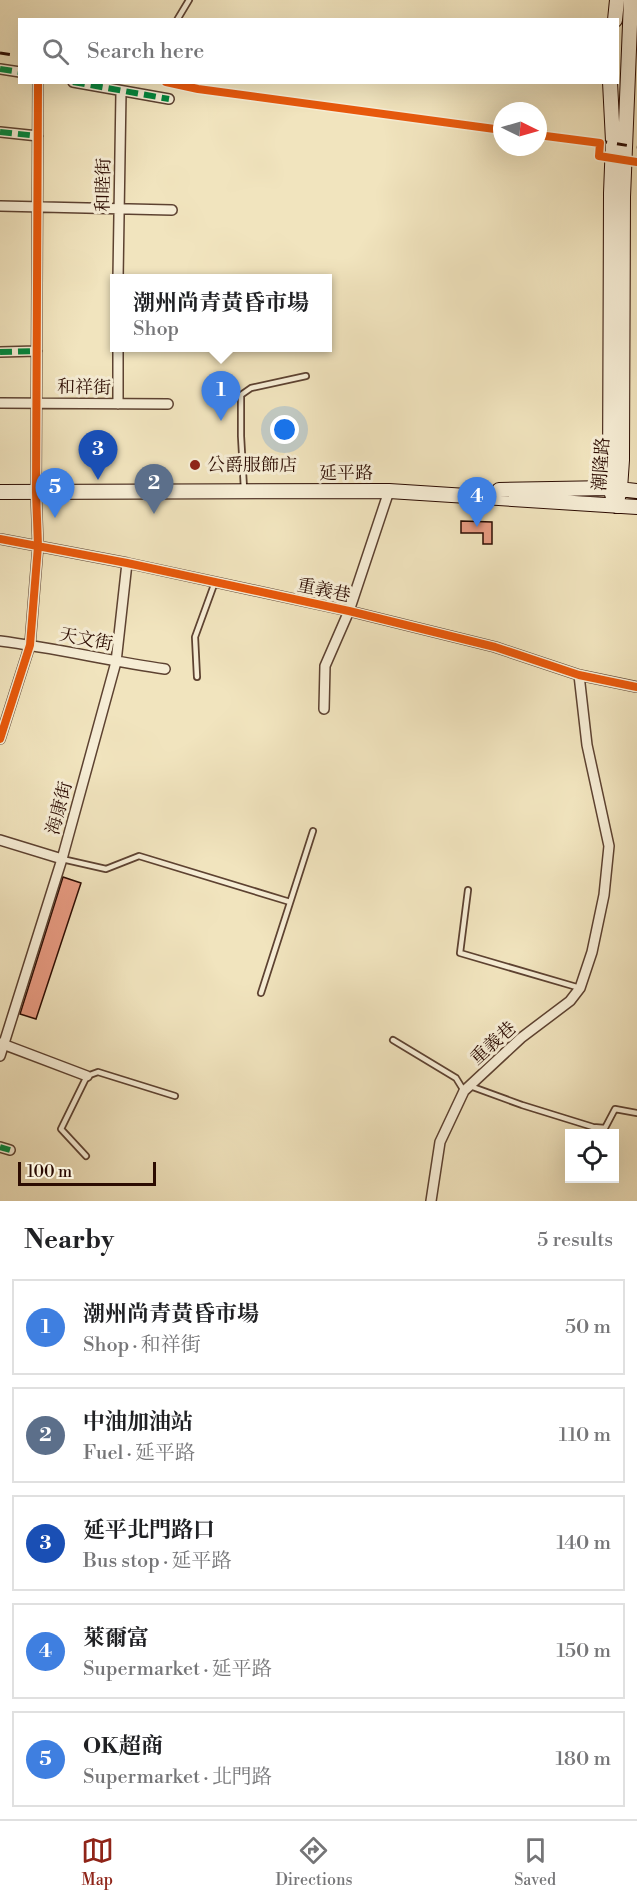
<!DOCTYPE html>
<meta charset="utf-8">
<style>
:root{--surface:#fff;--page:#f2f2f2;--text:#202124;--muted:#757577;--line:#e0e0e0;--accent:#8f2418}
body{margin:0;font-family:"Libre Bodoni","Noto Serif TC",serif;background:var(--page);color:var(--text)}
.controls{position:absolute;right:18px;bottom:18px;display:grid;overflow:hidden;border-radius:0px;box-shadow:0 6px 24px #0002}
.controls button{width:54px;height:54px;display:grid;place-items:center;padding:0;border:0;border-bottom:2px solid var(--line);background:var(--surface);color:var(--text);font:30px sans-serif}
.compass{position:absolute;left:493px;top:102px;width:54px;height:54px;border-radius:50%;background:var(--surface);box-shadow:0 6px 24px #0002;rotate:95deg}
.scale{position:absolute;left:18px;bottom:15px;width:138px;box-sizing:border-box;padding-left:6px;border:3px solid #2c0c02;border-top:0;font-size:16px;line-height:21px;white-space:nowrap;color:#2c0c02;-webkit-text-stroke:4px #f6edd5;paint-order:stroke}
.you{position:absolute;left:285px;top:430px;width:21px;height:21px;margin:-15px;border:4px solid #fff;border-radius:50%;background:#1a73e8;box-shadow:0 0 0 9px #1a73e833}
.badge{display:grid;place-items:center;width:39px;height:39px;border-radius:50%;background:var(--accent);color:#fff;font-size:20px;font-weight:700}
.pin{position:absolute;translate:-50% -50px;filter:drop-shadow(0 2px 3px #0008)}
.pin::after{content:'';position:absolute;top:32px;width:21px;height:18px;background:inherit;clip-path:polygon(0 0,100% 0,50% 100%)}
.popup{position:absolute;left:110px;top:274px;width:222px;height:78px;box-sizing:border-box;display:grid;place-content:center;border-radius:0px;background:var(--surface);filter:drop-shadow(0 2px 4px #0005);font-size:20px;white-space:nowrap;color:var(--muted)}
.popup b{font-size:22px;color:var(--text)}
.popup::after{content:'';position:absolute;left:50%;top:100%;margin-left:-12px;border:12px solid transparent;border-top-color:var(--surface)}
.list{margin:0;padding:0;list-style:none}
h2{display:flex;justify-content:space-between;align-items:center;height:78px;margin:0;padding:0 24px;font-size:26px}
h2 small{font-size:20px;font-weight:400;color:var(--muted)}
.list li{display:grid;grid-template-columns:39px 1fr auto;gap:18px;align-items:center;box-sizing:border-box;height:96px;margin:0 12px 12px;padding:0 12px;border:2px solid var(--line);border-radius:0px}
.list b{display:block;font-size:22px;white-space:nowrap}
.list p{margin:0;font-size:20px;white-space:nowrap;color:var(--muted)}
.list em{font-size:20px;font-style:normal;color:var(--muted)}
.icon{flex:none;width:33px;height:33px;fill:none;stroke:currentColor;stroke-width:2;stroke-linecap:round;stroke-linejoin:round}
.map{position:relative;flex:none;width:637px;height:1201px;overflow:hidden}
.search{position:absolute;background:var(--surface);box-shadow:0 6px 24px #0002;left:18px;right:18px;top:18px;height:66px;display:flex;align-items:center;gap:15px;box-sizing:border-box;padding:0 21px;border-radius:0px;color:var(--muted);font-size:22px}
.sheet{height:618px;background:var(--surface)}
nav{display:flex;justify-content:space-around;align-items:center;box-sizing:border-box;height:84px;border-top:2px solid var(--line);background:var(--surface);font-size:16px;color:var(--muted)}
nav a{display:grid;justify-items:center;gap:3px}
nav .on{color:var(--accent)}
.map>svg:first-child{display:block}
</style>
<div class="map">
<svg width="637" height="1201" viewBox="0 0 637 1201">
<rect width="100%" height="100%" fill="#f1e4be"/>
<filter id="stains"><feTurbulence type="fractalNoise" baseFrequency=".00333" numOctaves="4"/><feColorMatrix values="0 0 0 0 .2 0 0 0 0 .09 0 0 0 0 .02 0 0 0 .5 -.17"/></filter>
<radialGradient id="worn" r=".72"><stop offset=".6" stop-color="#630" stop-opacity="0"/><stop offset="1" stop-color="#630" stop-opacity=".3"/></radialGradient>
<!-- building -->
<path fill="#e89b82" stroke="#2c0c02" stroke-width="1.5" d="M 461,521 L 492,522 L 492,544 L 483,544 L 483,533 L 461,533 Z
M 63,877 L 81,883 L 36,1019 L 20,1014 Z"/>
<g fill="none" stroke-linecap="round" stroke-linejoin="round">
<defs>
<path id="lane" d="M 177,20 L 189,0
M 244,489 L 241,436 L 241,395 L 251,388 L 306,376
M 197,677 L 195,637 L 215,582
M 62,859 L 106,869 L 139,856 L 290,902
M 468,890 L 460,953 L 580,988
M 261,993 L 313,831
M 393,1040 L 456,1078 L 464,1091
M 470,1086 L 522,1105 L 593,1127 L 605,1128 L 615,1109 L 637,1113
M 86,1156 L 61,1129 L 87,1076 L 98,1072 L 175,1096"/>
<path id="street" d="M 0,69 L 20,72
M 73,82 L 169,99
M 0,132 L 38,136
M 0,206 L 172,210
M 118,278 L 121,92
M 0,352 L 37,351
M 0,403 L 168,404
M 118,404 L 118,348
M 0,539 L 127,563 L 349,611 L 495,647 L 579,675 L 637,687
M 0,641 C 55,648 110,661 165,669
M 324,709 L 325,666 L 349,611 L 389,491
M 0,739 L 30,645 L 38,546 L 36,492 L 38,82
M 0,840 L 62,859
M 0,1043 L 87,1076
M 0,1056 L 62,859 L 116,662 L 127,563
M 0,1147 L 10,1150
M 431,1201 L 440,1142 L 464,1091 L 521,1038 L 570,1001 L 580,988 L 592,952 L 604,895 L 609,846 L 587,745 L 579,675"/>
<path id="secondary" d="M 615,20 L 617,0
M 610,82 L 613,141 L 611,193 L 610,488 L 616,506
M 499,490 L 610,488 L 637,491
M 0,492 L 389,491 L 637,507
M 616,506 L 620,489 L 622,460 L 623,197 L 631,0"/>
</defs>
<!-- lane casing -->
<use href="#lane" stroke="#5d4231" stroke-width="8"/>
<!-- street casing -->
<use href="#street" stroke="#5d4231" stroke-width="12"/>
<!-- secondary casing -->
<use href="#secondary" stroke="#2c0c02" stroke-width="16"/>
<!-- lane -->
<use href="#lane" stroke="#f6edd5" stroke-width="4.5"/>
<!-- street -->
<use href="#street" stroke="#f6edd5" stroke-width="9"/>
<!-- secondary -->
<use href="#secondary" stroke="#f6edd5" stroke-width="14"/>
<!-- rail -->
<path stroke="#2c0c02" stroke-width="3" stroke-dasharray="10 10" stroke-linecap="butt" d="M 0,53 L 20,56
M 167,82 L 502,132
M 538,131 L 637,147"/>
<!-- quiet -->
<path stroke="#00873e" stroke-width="6" stroke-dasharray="12 6" stroke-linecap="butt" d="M 0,69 L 20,72
M 73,82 L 169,99
M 0,132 L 38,136
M 0,352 L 37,351
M 0,1147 L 10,1150"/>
<defs>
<path id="cycleway" d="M 166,82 L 198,89 L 502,130
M 538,135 L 600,143 L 599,156 L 637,162
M 0,539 L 127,563 L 349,611 L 495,647 L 579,675 L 637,687
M 0,739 L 30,645 L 38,546 L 36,492 L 38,82"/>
</defs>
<!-- cycleway casing -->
<use href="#cycleway" stroke="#f6edd5" stroke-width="11"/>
<!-- cycleway -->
<use href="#cycleway" stroke="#e8590c" stroke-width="8"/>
</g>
<!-- markers -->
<circle fill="#8f2418" stroke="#f6edd5" stroke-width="2" cx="195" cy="465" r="6"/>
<g text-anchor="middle" stroke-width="6" stroke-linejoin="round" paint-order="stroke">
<!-- street labels -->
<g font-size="18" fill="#2c0c02" stroke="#f6edd5">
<text transform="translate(103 185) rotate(-89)" y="6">和睦街</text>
<text transform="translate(84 387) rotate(1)" y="6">和祥街</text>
<text transform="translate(601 464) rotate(-86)" y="6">潮隆路</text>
<text x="346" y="479">延平路</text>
<text transform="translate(324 590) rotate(12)" y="6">重義巷</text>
<text transform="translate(86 639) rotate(11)" y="6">天文街</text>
<text transform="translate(59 808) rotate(-75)" y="6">海康街</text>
<text transform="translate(493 1043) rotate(-42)" y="6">重義巷</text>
</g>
<!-- poi labels -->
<g font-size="18" fill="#2c0c02" stroke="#f6edd5" text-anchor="start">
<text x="207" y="471">公爵服飾店</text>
</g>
</g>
<rect width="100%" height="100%" filter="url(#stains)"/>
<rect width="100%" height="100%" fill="url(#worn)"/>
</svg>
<div class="controls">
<button><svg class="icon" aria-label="locate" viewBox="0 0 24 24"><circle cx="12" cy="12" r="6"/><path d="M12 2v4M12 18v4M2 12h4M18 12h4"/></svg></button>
</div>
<svg class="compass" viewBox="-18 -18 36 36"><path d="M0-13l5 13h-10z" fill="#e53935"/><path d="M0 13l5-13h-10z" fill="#757577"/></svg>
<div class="scale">100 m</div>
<div class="you"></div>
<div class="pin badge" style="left:221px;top:421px;background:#3f7fe0">1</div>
<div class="popup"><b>潮州尚青黃昏市場</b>Shop</div>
<div class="pin badge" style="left:154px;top:514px;background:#5c6f8a">2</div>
<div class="pin badge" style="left:98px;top:480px;background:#1a4fb4">3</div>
<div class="pin badge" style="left:477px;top:527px;background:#3f7fe0">4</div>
<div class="pin badge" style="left:55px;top:518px;background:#3f7fe0">5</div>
<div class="search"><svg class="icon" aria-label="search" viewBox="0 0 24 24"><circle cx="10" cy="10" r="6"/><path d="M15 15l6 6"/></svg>Search here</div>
</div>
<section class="sheet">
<h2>Nearby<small>5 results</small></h2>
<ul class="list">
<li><span class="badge" style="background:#3f7fe0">1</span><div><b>潮州尚青黃昏市場</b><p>Shop · 和祥街</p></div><em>50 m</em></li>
<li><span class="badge" style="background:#5c6f8a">2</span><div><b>中油加油站</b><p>Fuel · 延平路</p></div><em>110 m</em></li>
<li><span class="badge" style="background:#1a4fb4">3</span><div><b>延平北門路口</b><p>Bus stop · 延平路</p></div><em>140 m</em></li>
<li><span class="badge" style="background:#3f7fe0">4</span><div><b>萊爾富</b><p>Supermarket · 延平路</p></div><em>150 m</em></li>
<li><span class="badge" style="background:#3f7fe0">5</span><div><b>OK超商</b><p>Supermarket · 北門路</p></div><em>180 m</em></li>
</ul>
</section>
<nav>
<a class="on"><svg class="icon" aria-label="map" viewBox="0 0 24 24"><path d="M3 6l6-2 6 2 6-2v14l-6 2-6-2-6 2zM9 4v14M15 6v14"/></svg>Map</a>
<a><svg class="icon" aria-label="directions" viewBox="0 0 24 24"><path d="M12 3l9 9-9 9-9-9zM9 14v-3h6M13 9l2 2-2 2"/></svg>Directions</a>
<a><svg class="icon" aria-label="saved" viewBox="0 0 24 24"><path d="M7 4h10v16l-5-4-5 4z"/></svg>Saved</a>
</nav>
